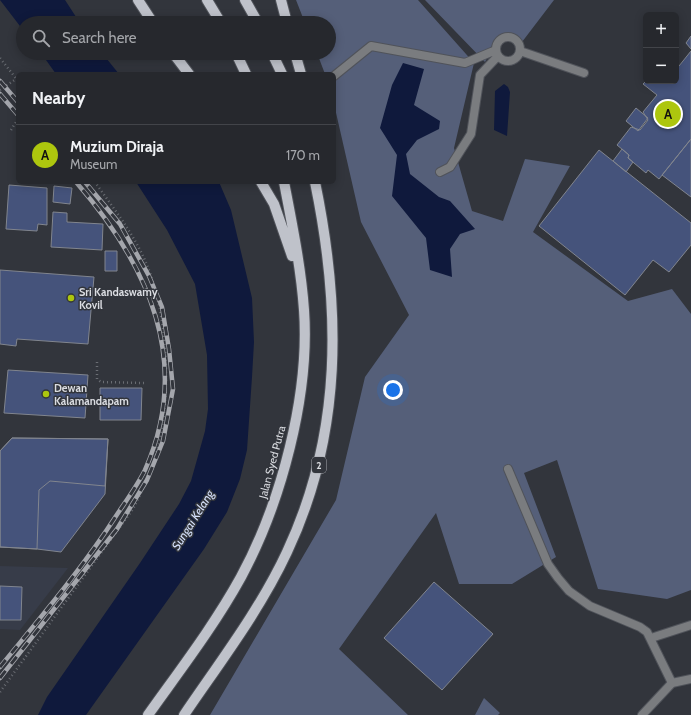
<!DOCTYPE html>
<meta charset="utf-8">
<style>
:root{--surface:#26282d;--page:#323439;--text:#f1f3f6;--muted:#a4a6aa;--line:#424449;--accent:#adc60e}
body{margin:0;font-family:Cabin,sans-serif;background:var(--page);color:var(--text)}
.controls{position:absolute;right:12px;top:12px;display:grid;overflow:hidden;border-radius:6px;box-shadow:0 2px 10px #0003}
.controls button{width:36px;height:36px;display:grid;place-items:center;padding:0;border:0;border-bottom:1px solid var(--line);background:var(--surface);color:var(--text);font:20px sans-serif}
.you{position:absolute;left:393px;top:390px;width:14px;height:14px;margin:-10px;border:3px solid #fff;border-radius:50%;background:#1a73e8;box-shadow:0 0 0 6px #1a73e833}
.badge{display:grid;place-items:center;width:26px;height:26px;border-radius:50%;background:var(--accent);color:#111;font-size:13px;font-weight:700}
.pin{position:absolute;translate:-50% -50%;border:2px solid #fff;box-shadow:0 1px 4px #0006}
.list{margin:0;padding:0;list-style:none}
h2{display:flex;justify-content:space-between;align-items:center;height:52px;margin:0;padding:0 16px;font-size:17px}
h2 small{font-size:13px;font-weight:400;color:var(--muted)}
.list li{display:grid;grid-template-columns:26px 1fr auto;gap:12px;align-items:center;box-sizing:border-box;height:60px;padding:0 16px;border-top:1px solid var(--line)}
.list b{display:block;font-size:15px;white-space:nowrap}
.list p{margin:0;font-size:13px;white-space:nowrap;color:var(--muted)}
.list em{font-size:13px;font-style:normal;color:var(--muted)}
.icon{flex:none;width:22px;height:22px;fill:none;stroke:currentColor;stroke-width:2;stroke-linecap:round;stroke-linejoin:round}
.map{position:relative;flex:none;width:691px;height:715px;overflow:hidden}
.search{position:absolute;background:var(--surface);box-shadow:0 2px 10px #0003;left:16px;top:16px;width:320px;height:44px;display:flex;align-items:center;gap:10px;box-sizing:border-box;padding:0 14px;border-radius:22px;color:var(--muted);font-size:15px}
.panel{position:absolute;background:var(--surface);box-shadow:0 2px 10px #0003;left:16px;top:72px;width:320px;height:112px;border-radius:6px}
.map>svg:first-child{display:block}
</style>
<div class="map">
<svg width="691" height="715" viewBox="0 0 691 715">
<rect width="100%" height="100%" fill="#32353c"/>
<!-- built -->
<path fill="#373c49" d="M 0,566 L 68,568 L 20,630 L 0,629 Z"/>
<!-- green -->
<path fill="#555f79" d="M 296,0 L 418,0 L 474,63 L 454,148 L 472,211 L 503,221 L 525,159 L 570,166 L 533,232 L 628,301 L 672,289 L 691,314 L 691,590 L 667,599 L 598,589 L 557,460 L 524,473 L 556,557 L 512,584 L 459,584 L 436,513 L 339,649 L 408,715 L 210,715 L 336,500 L 365,377 L 409,315 L 361,222 L 334,104 L 334,74 L 325,74 L 317,53 L 329,53 L 329,23 L 305,23 Z
M 425,0 L 554,0 L 522,42 L 513,36 L 497,39 L 485,62 Z
M 484,698 L 500,713 L 498,715 L 475,715 Z"/>
<!-- water -->
<path fill="#0f193c" d="M 0,0 L 65,0 L 80,23 L 23,23 L 23,30 Z
M 41,53 L 102,53 L 119,74 L 56,74 Z
M 403,63 L 424,69 L 414,105 L 440,121 L 439,129 L 417,140 L 406,154 L 410,174 L 439,197 L 450,201 L 475,229 L 460,234 L 450,249 L 452,277 L 430,270 L 426,238 L 392,196 L 397,155 L 380,128 L 392,85 Z
M 504,84 L 508,87 L 510,92 L 507,136 L 494,130 L 495,91 Z
M 136,182 L 219,182 L 231,210 L 252,298 L 254,342 L 252,377 L 247,450 L 240,479 L 227,512 L 204,549 L 86,715 L 38,715 L 47,697 L 140,563 L 179,504 L 191,481 L 205,431 L 208,409 L 207,355 L 195,284 L 167,230 Z"/>
<!-- building -->
<path fill="#45537b" stroke="#81858e" d="M 691,36 L 691,49 L 686,43 Z
M 691,51 L 691,139 L 659,179 L 648,170 L 646,173 L 628,158 L 629,155 L 617,145 L 631,127 L 640,130 L 648,120 L 643,112 L 657,95 L 643,84 L 646,81 L 676,81 L 676,63 L 679,66 Z
M 636,108 L 648,118 L 638,131 L 626,121 Z
M 691,139 L 691,197 L 662,175 Z
M 622,149 L 629,155 L 628,158 L 633,162 L 626,172 L 613,161 Z
M 599,150 L 691,223 L 691,245 L 669,272 L 653,260 L 625,295 L 539,226 Z
M 9,185 L 47,188 L 47,225 L 38,224 L 37,231 L 6,229 Z
M 54,186 L 72,188 L 70,204 L 53,202 Z
M 53,212 L 67,213 L 67,222 L 103,224 L 102,250 L 51,247 Z
M 105,251 L 117,251 L 117,271 L 105,271 Z
M 0,270 L 94,277 L 88,344 L 17,339 L 16,346 L 0,344 Z
M 8,370 L 88,375 L 85,418 L 4,413 Z
M 100,388 L 142,388 L 141,420 L 100,420 Z
M 12,438 L 108,439 L 105,494 L 61,552 L 37,549 L 0,547 L 0,451 Z
M 12,438 L 108,439 L 105,486 L 50,481 L 39,490 L 37,549 L 0,547 L 0,451 Z
M 434,582 L 493,634 L 442,690 L 384,638 Z
M 0,586 L 22,587 L 21,620 L 0,620 Z"/>
<g fill="none" stroke-linecap="round" stroke-linejoin="round">
<defs>
<path id="lane" d="M496 49a12 12 0 1 1 24 0a12 12 0 1 1-24 0Z
M 520,51 L 584,73
M 334,76 L 371,46 L 465,63 L 496,50
M 440,172 L 450,167 L 471,134 L 480,75 L 498,56
M 508,469 L 548,564 L 558,578 L 569,591 L 590,606 L 640,627 L 647,632 L 672,683
M 651,638 L 691,625"/>
<path id="street" d="M 642,715 L 672,683 L 691,679"/>
<path id="primary" d="M 138,0 L 153,23
M 207,0 L 221,23
M 245,0 L 258,23
M 281,0 L 287,23
M 173,53 L 189,74
M 236,53 L 246,74
M 272,53 L 282,74
M 295,53 L 301,74
M 261,182 L 274,204 L 292,256
M 148,715 C 180,670 214,626 241,577 C 281,503 310,395 304,310 C 301,267 292,224 284,182
M 184,715 C 220,662 260,610 287,552 C 343,433 341,308 315,182"/>
</defs>
<!-- lane casing -->
<use href="#lane" stroke="#50535a" stroke-width="10"/>
<!-- street casing -->
<use href="#street" stroke="#50535a" stroke-width="10"/>
<!-- primary casing -->
<use href="#primary" stroke="#50535a" stroke-width="12"/>
<!-- path -->
<path stroke="#6a6d73" stroke-width="2.5" stroke-dasharray="1 3" stroke-linecap="butt" d="M 0,58 L 18,81
M 0,90 L 16,79
M 11,130 L 18,119
M 97,362 L 97,379 L 101,382 L 144,383
M 0,692 L 133,509 C 143,489 153,469 158,447 C 172,390 168,309 143,256 C 130,229 112,206 95,182"/>
<!-- lane -->
<use href="#lane" stroke="#7a7c7f" stroke-width="8"/>
<!-- street -->
<use href="#street" stroke="#7a7c7f" stroke-width="8"/>
<!-- primary -->
<use href="#primary" stroke="#bfc2ca" stroke-width="10"/>
<defs>
<path id="rail" d="M 0,81 L 18,102
M 0,94 L 18,115
M 0,667 C 40,618 82,569 116,516 C 126,501 137,486 145,470 C 193,361 148,265 76,182
M 0,678 L 117,529 L 147,480 L 163,441 L 173,389 L 169,349 L 162,307 L 149,276 L 120,224 L 85,182"/>
</defs>
<!-- rail casing -->
<use href="#rail" stroke="#a4a6ac" stroke-width="4.5"/>
<!-- rail -->
<use href="#rail" stroke="#32353c" stroke-width="3" stroke-dasharray="9" stroke-linecap="butt"/>
</g>
<!-- markers -->
<g fill="#adc60e" stroke="#32353c" stroke-width="1.5">
<circle cx="71" cy="298" r="4"/>
<circle cx="46" cy="394" r="4"/>
</g>
<g text-anchor="middle" stroke-width="3" stroke-linejoin="round" paint-order="stroke">
<!-- shield labels -->
<rect fill="#32353c" stroke="#a8aab0" stroke-width="1" x="312" y="457" width="14" height="16" rx="3"/>
<g font-size="10" font-weight="bold" fill="#dadce1">
<text x="319" y="469">2</text>
</g>
<!-- poi labels -->
<g font-size="11" font-weight="bold" fill="#dadce1" stroke="#32353c" text-anchor="start">
<text x="79" y="296">Sri Kandaswamy<tspan x="79" dy="13">Kovil</tspan></text>
<text x="54" y="392">Dewan<tspan x="54" dy="13">Kalamandapam</tspan></text>
</g>
<!-- street labels -->
<g font-size="11" fill="#dadce1" stroke="#32353c">
<text transform="translate(272 462) rotate(-75)" y="4">Jalan Syed Putra</text>
</g>
<!-- water labels -->
<g font-size="12" font-style="italic" fill="#d7e2fd" stroke="#32353c">
<text transform="translate(193 520) rotate(-58)" y="4">Sungai Kelang</text>
</g>
</g>
</svg>
<div class="controls">
<button>+</button>
<button>−</button>
</div>
<div class="you"></div>
<div class="pin badge" style="left:668px;top:114px">A</div>
<div class="search"><svg class="icon" aria-label="search" viewBox="0 0 24 24"><circle cx="10" cy="10" r="6"/><path d="M15 15l6 6"/></svg>Search here</div>
<section class="panel">
<h2>Nearby<small></small></h2>
<ul class="list">
<li><span class="badge">A</span><div><b>Muzium Diraja</b><p>Museum</p></div><em>170 m</em></li>
</ul>
</section>
</div>
